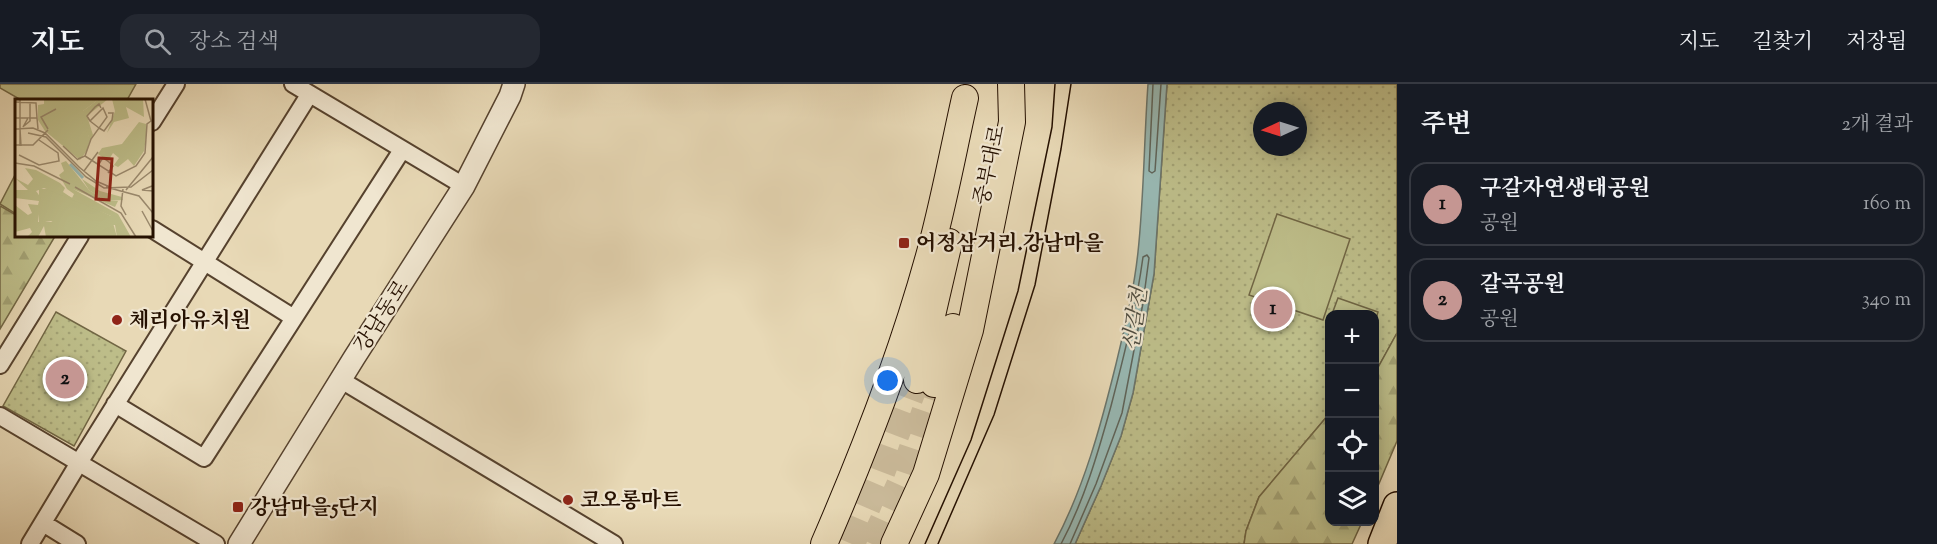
<!DOCTYPE html>
<html lang="ko">
<meta charset="utf-8">
<style>
:root{--surface:#171b24;--page:#242831;--text:#f1f3f6;--muted:#9ea1a6;--line:#363941;--accent:#c59692}
body{margin:0;font-family:"Sorts Mill Goudy","Noto Serif KR",serif;background:var(--page);color:var(--text)}
.controls{position:absolute;right:18px;bottom:18px;display:grid;overflow:hidden;border-radius:12px;box-shadow:0 3px 15px #0003}
.controls button{width:54px;height:54px;display:grid;place-items:center;padding:0;border:0;border-bottom:2px solid var(--line);background:var(--surface);color:var(--text);font:30px sans-serif}
.compass{position:absolute;left:1253px;top:18px;width:54px;height:54px;border-radius:50%;background:var(--surface);box-shadow:0 3px 15px #0003;rotate:266deg}
.you{position:absolute;left:888px;top:297px;width:21px;height:21px;margin:-15px;border:4px solid #fff;border-radius:50%;background:#1a73e8;box-shadow:0 0 0 9px #1a73e833}
.badge{display:grid;place-items:center;width:39px;height:39px;border-radius:50%;background:var(--accent);color:#111;font-size:20px;font-weight:700}
.pin{position:absolute;translate:-50% -50%;border:3px solid #fff;box-shadow:0 2px 6px #0006}
.list{margin:0;padding:0;list-style:none}
h2{display:flex;justify-content:space-between;align-items:center;height:78px;margin:0;padding:0 24px;font-size:26px}
h2 small{font-size:20px;font-weight:400;color:var(--muted)}
.list li{display:grid;grid-template-columns:39px 1fr auto;gap:18px;align-items:center;box-sizing:border-box;height:84px;margin:0 12px 12px;padding:0 12px;border:2px solid var(--line);border-radius:18px}
.list b{display:block;font-size:22px;white-space:nowrap}
.list p{margin:0;font-size:20px;white-space:nowrap;color:var(--muted)}
.list em{font-size:20px;font-style:normal;color:var(--muted)}
.icon{flex:none;width:33px;height:33px;fill:none;stroke:currentColor;stroke-width:2;stroke-linecap:round;stroke-linejoin:round}
.map{position:relative;flex:none;width:1397px;height:460px;overflow:hidden}
header{display:flex;align-items:center;gap:36px;box-sizing:border-box;height:84px;padding:0 30px;background:var(--surface);border-bottom:2px solid var(--line)}
header strong{font-size:28px}
nav{display:flex;gap:33px;margin-inline-start:auto;font-size:21px}
.search{width:420px;height:54px;background:var(--page);display:flex;align-items:center;gap:15px;box-sizing:border-box;padding:0 21px;border-radius:18px;color:var(--muted);font-size:22px}
main{display:flex}
aside{flex:1;background:var(--surface)}
.map>svg:first-child{display:block}
</style>
<header>
<strong>지도</strong>
<div class="search"><svg class="icon" aria-label="search" viewBox="0 0 24 24"><circle cx="10" cy="10" r="6"/><path d="M15 15l6 6"/></svg>장소 검색</div>
<nav><a>지도</a><a>길찾기</a><a>저장됨</a></nav>
</header>
<main>
<div class="map">
<svg width="1397" height="460" viewBox="0 0 1397 460">
<defs>
<pattern id="grass-dots" width="8" height="8" patternUnits="userSpaceOnUse" patternTransform="scale(1.5)"><rect width="8" height="8" fill="#bdbd89"/><path d="M2 2h.1M6 6h.1" fill="none" stroke="#a2a174" stroke-width="1.8" stroke-linecap="round"/></pattern>
<pattern id="forest-firs" width="22" height="20" patternUnits="userSpaceOnUse" patternTransform="scale(1.5)"><rect width="22" height="20" fill="#bdbd89"/><path d="M5 1l3.5 6h-7zM16 11l3.5 6h-7z" fill="#a2a174"/></pattern>
</defs>
<rect width="100%" height="100%" fill="#e8d9b6"/>
<filter id="stains"><feTurbulence type="fractalNoise" baseFrequency=".00333" numOctaves="4"/><feColorMatrix values="0 0 0 0 .2 0 0 0 0 .09 0 0 0 0 .02 0 0 0 .5 -.17"/></filter>
<radialGradient id="worn" r=".72"><stop offset=".6" stop-color="#630" stop-opacity="0"/><stop offset="1" stop-color="#630" stop-opacity=".3"/></radialGradient>
<!-- grass -->
<path fill="url(#grass-dots)" stroke="#716644" stroke-width="1.5" fill-rule="evenodd" d="M 1167,0 L 1397,0 L 1397,249 L 1375,289 L 1374,231 L 1330,231 L 1329,330 L 1259,413 L 1246,447 L 1244,460 L 1075,460 L 1101,402 L 1121,352 L 1133,309 L 1154,190 ZM 1262,27 L 1298,27 L 1298,63 L 1262,63 Z
M 56,228 L 126,267 L 74,362 L 3,322 Z"/>
<!-- forest -->
<path fill="url(#forest-firs)" stroke="#716644" stroke-width="1.5" d="M 0,122 L 16,131 L 16,152 L 51,152 L 54,154 L 0,245 Z
M 1397,249 L 1397,357 L 1375,409 L 1375,289 Z
M 1329,330 L 1330,438 L 1362,438 L 1352,460 L 1244,460 L 1246,447 L 1259,413 Z"/>
<!-- pitch -->
<path fill="#bdbd89" stroke="#716644" stroke-width="1.5" d="M 0,0 L 136,0 L 127,16 L 21,16 L 0,4 Z
M 16,89 L 16,130 L 0,120 Z
M 1277,130 L 1350,155 L 1323,236 L 1249,211 Z
M 1338,214 L 1378,228 L 1375,238 L 1374,231 L 1332,230 Z"/>
<!-- water -->
<path fill="#98b9b4" stroke="#6a756c" stroke-width="1.5" d="M 1148,0 L 1167,0 L 1154,190 L 1133,309 L 1121,352 L 1101,402 L 1075,460 L 1054,460 C 1084,404 1101,341 1116,280 C 1125,242 1134,206 1138,168 C 1144,112 1144,56 1148,0 Z"/>
<g fill="none" stroke-linecap="round" stroke-linejoin="round">
<!-- shore -->
<path stroke="#5e645a" stroke-width="1.5" d="M 1153,0 L 1149,87 L 1152,89 L 1155,87 L 1161,0
M 1061,460 C 1084,417 1098,369 1111,322 C 1124,272 1136,224 1143,173 L 1147,171 L 1149,174 L 1143,219 L 1122,329 L 1096,400 L 1070,460"/>
<!-- primary-tunnel -->
<path stroke="#cbbb9b" stroke-width="26" stroke-dasharray="26 13" stroke-linecap="butt" d="M 852,460 L 880,394 L 917,296
M 872,460 L 900,399 L 934,300"/>
<defs>
<path id="minor" d="M 293,0 L 464,102
M 152,38 L 176,0
M 152,145 L 294,234
M 0,281 L 80,152
M 341,296 L 614,460
M 115,320 L 204,374 L 402,66
M 0,332 L 216,460
M 43,439 L 77,460
M 30,460 L 80,377 L 309,11"/>
<path id="tertiary" d="M 239,460 L 354,274 L 464,102 L 510,12 L 514,0"/>
<path id="primary" d="M 917,296 L 949,158
M 934,300 L 953,243
M 824,460 C 866,363 905,263 932,161 C 945,112 954,63 965,14
M 894,460 L 926,390 L 970,246 L 1012,38 L 1011,0"/>
<path id="trunk" d="M 1382,460 L 1397,422"/>
</defs>
<!-- minor casing -->
<use href="#minor" stroke="#56422e" stroke-width="20"/>
<!-- tertiary casing -->
<use href="#tertiary" stroke="#56422e" stroke-width="24"/>
<!-- primary casing -->
<use href="#primary" stroke="#251000" stroke-width="28"/>
<!-- trunk casing -->
<use href="#trunk" stroke="#251000" stroke-width="30"/>
<!-- minor -->
<use href="#minor" stroke="#f0e6d0" stroke-width="16"/>
<!-- tertiary -->
<use href="#tertiary" stroke="#f0e6d0" stroke-width="21"/>
<!-- primary -->
<use href="#primary" stroke="#e8d9b6" stroke-width="26"/>
<!-- trunk -->
<use href="#trunk" stroke="#e8d9b6" stroke-width="27"/>
<!-- tram -->
<path stroke="#251000" stroke-width="1.5" d="M 925,460 L 971,356 L 1018,207 L 1052,43 L 1055,0
M 938,460 L 994,331 L 1035,201 L 1061,65 L 1071,0"/>
</g>
<!-- markers -->
<g fill="#8f2418" stroke="#f0e6d0" stroke-width="2">
<rect x="898" y="153" width="12" height="12" rx="3"/>
<circle cx="117" cy="236" r="6"/>
<circle cx="568" cy="416" r="6"/>
<rect x="232" y="417" width="12" height="12" rx="3"/>
</g>
<g text-anchor="middle" stroke-width="4.5" stroke-linejoin="round" paint-order="stroke">
<!-- street labels -->
<g font-size="21" fill="#251000" stroke="#f0e6d0">
<text transform="translate(989 81) rotate(-78)" y="7">중부대로</text>
<text transform="translate(381 232) rotate(-57)" y="7">강남동로</text>
</g>
<!-- poi labels -->
<g font-size="21" font-weight="bold" fill="#251000" stroke="#f0e6d0" text-anchor="start">
<text x="916" y="166">어정삼거리.강남마을</text>
<text x="129" y="243">체리아유치원</text>
<text x="580" y="423">코오롱마트</text>
<text x="250" y="430">강남마을5단지</text>
</g>
<!-- water labels -->
<g font-size="22" font-style="italic" fill="#4d4b3f" stroke="#f0e6d0">
<text transform="translate(1134 235) rotate(-82)" y="8">신갈천</text>
</g>
</g>
<!-- overview -->
<g transform="translate(15 15)">
<rect width="138" height="138" fill="#e8d9b6"/>
<path d="M 29,0 L 84,0 L 68,12 L 74,38 L 73,50 L 65,61 L 30,32 L 23,21 L 23,6 L 29,5 ZM 67,80 L 85,92 L 107,98 L 108,101 L 91,102 L 74,91 ZM 24,90 L 38,90 L 96,117 L 102,138 L 61,138 L 36,122 L 24,124 Z" fill="#bdbd89"/>
<path d="M 84,0 L 93,0 L 72,17 L 78,36 L 67,58 L 65,60 L 60,53 L 67,56 L 74,38 L 61,10 L 68,12 ZM 97,0 L 128,0 L 129,18 L 111,8 L 114,19 L 99,23 L 92,34 L 100,12 ZM 124,23 L 131,25 L 131,38 L 129,52 L 119,67 L 113,60 L 103,68 L 99,66 L 104,59 L 98,54 L 93,62 L 83,55 L 87,49 L 107,45 ZM 51,62 L 74,91 L 91,102 L 103,102 L 100,108 L 58,90 L 103,115 L 116,138 L 102,138 L 100,126 L 94,126 L 96,117 L 29,89 L 21,92 L 26,99 L 23,123 L 44,123 L 61,138 L 31,138 L 29,127 L 23,138 L 12,138 L 17,133 L 15,129 L 0,133 L 0,106 L 13,116 L 17,114 L 13,105 L 23,106 L 24,102 L 0,99 L 0,91 L 13,91 L 0,79 L 13,86 L 18,80 L 10,69 L 21,71 L 45,84 L 50,89 L 48,93 L 57,99 L 59,95 L 52,90 L 44,76 L 49,72 L 46,64 Z" fill="#bdbd89"/>
<path fill="none" stroke="#98b9b4" stroke-width="3" d="M 55,65 L 68,79"/>
<path fill="none" stroke="#9a896d" stroke-width="1.5" d="M 5,0 L 5,30M 0,3 L 21,4 L 22,19M 0,19 L 13,19 L 8,28M 14,19 L 22,19 L 23,30M 75,22 L 72,17 L 80,8 L 84,5 L 86,9M 9,27 L 15,22 L 15,3M 84,29 L 89,32 L 97,21 L 98,14 L 93,14M 0,30 L 18,29 L 30,34 L 65,69M 33,30 L 26,18 L 41,10M 13,34 L 31,38 L 71,78 L 89,89 L 116,88 L 138,71M 0,46 L 18,46 L 33,31M 5,47 L 5,30 L 6,47M 48,47 L 63,61M 4,56 L 24,66 L 44,62 L 43,54 L 24,41M 70,57 L 101,77 L 121,67 L 130,54 L 132,25 L 136,22 L 130,0M 63,60 L 70,57 L 76,40 L 92,18 L 88,9 L 75,22 L 84,29M 0,64 L 19,67 L 55,85M 83,66 L 88,59 L 94,63 L 98,67 L 93,74M 64,68 L 81,82 L 95,88M 69,72 L 83,53M 137,87 L 127,91 L 138,92M 60,88 L 106,114 L 121,138M 91,88 L 124,97 L 138,114M 108,90 L 106,107 L 111,116M 111,91 L 138,58M 127,112 L 138,132"/>
<path fill="#8f2418" fill-opacity="0.15" stroke="#8f2418" stroke-width="3" d="M 84,59 L 97,60 L 94,101 L 81,100 Z"/>
<rect width="138" height="138" fill="none" stroke="#251000" stroke-width="3"/>
</g>
<rect width="100%" height="100%" filter="url(#stains)"/>
<rect width="100%" height="100%" fill="url(#worn)"/>
</svg>
<div class="controls">
<button>+</button>
<button>−</button>
<button><svg class="icon" aria-label="locate" viewBox="0 0 24 24"><circle cx="12" cy="12" r="6"/><path d="M12 2v4M12 18v4M2 12h4M18 12h4"/></svg></button>
<button><svg class="icon" aria-label="layers" viewBox="0 0 24 24"><path d="M12 4l9 5-9 5-9-5zM3 14l9 5 9-5"/></svg></button>
</div>
<svg class="compass" viewBox="-18 -18 36 36"><path d="M0-13l5 13h-10z" fill="#e53935"/><path d="M0 13l5-13h-10z" fill="#9ea1a6"/></svg>
<div class="you"></div>
<div class="pin badge" style="left:1273px;top:225px">1</div>
<div class="pin badge" style="left:65px;top:295px">2</div>
</div>
<aside>
<h2>주변<small>2개 결과</small></h2>
<ul class="list">
<li><span class="badge">1</span><div><b>구갈자연생태공원</b><p>공원</p></div><em>160 m</em></li>
<li><span class="badge">2</span><div><b>갈곡공원</b><p>공원</p></div><em>340 m</em></li>
</ul>
</aside>
</main>
